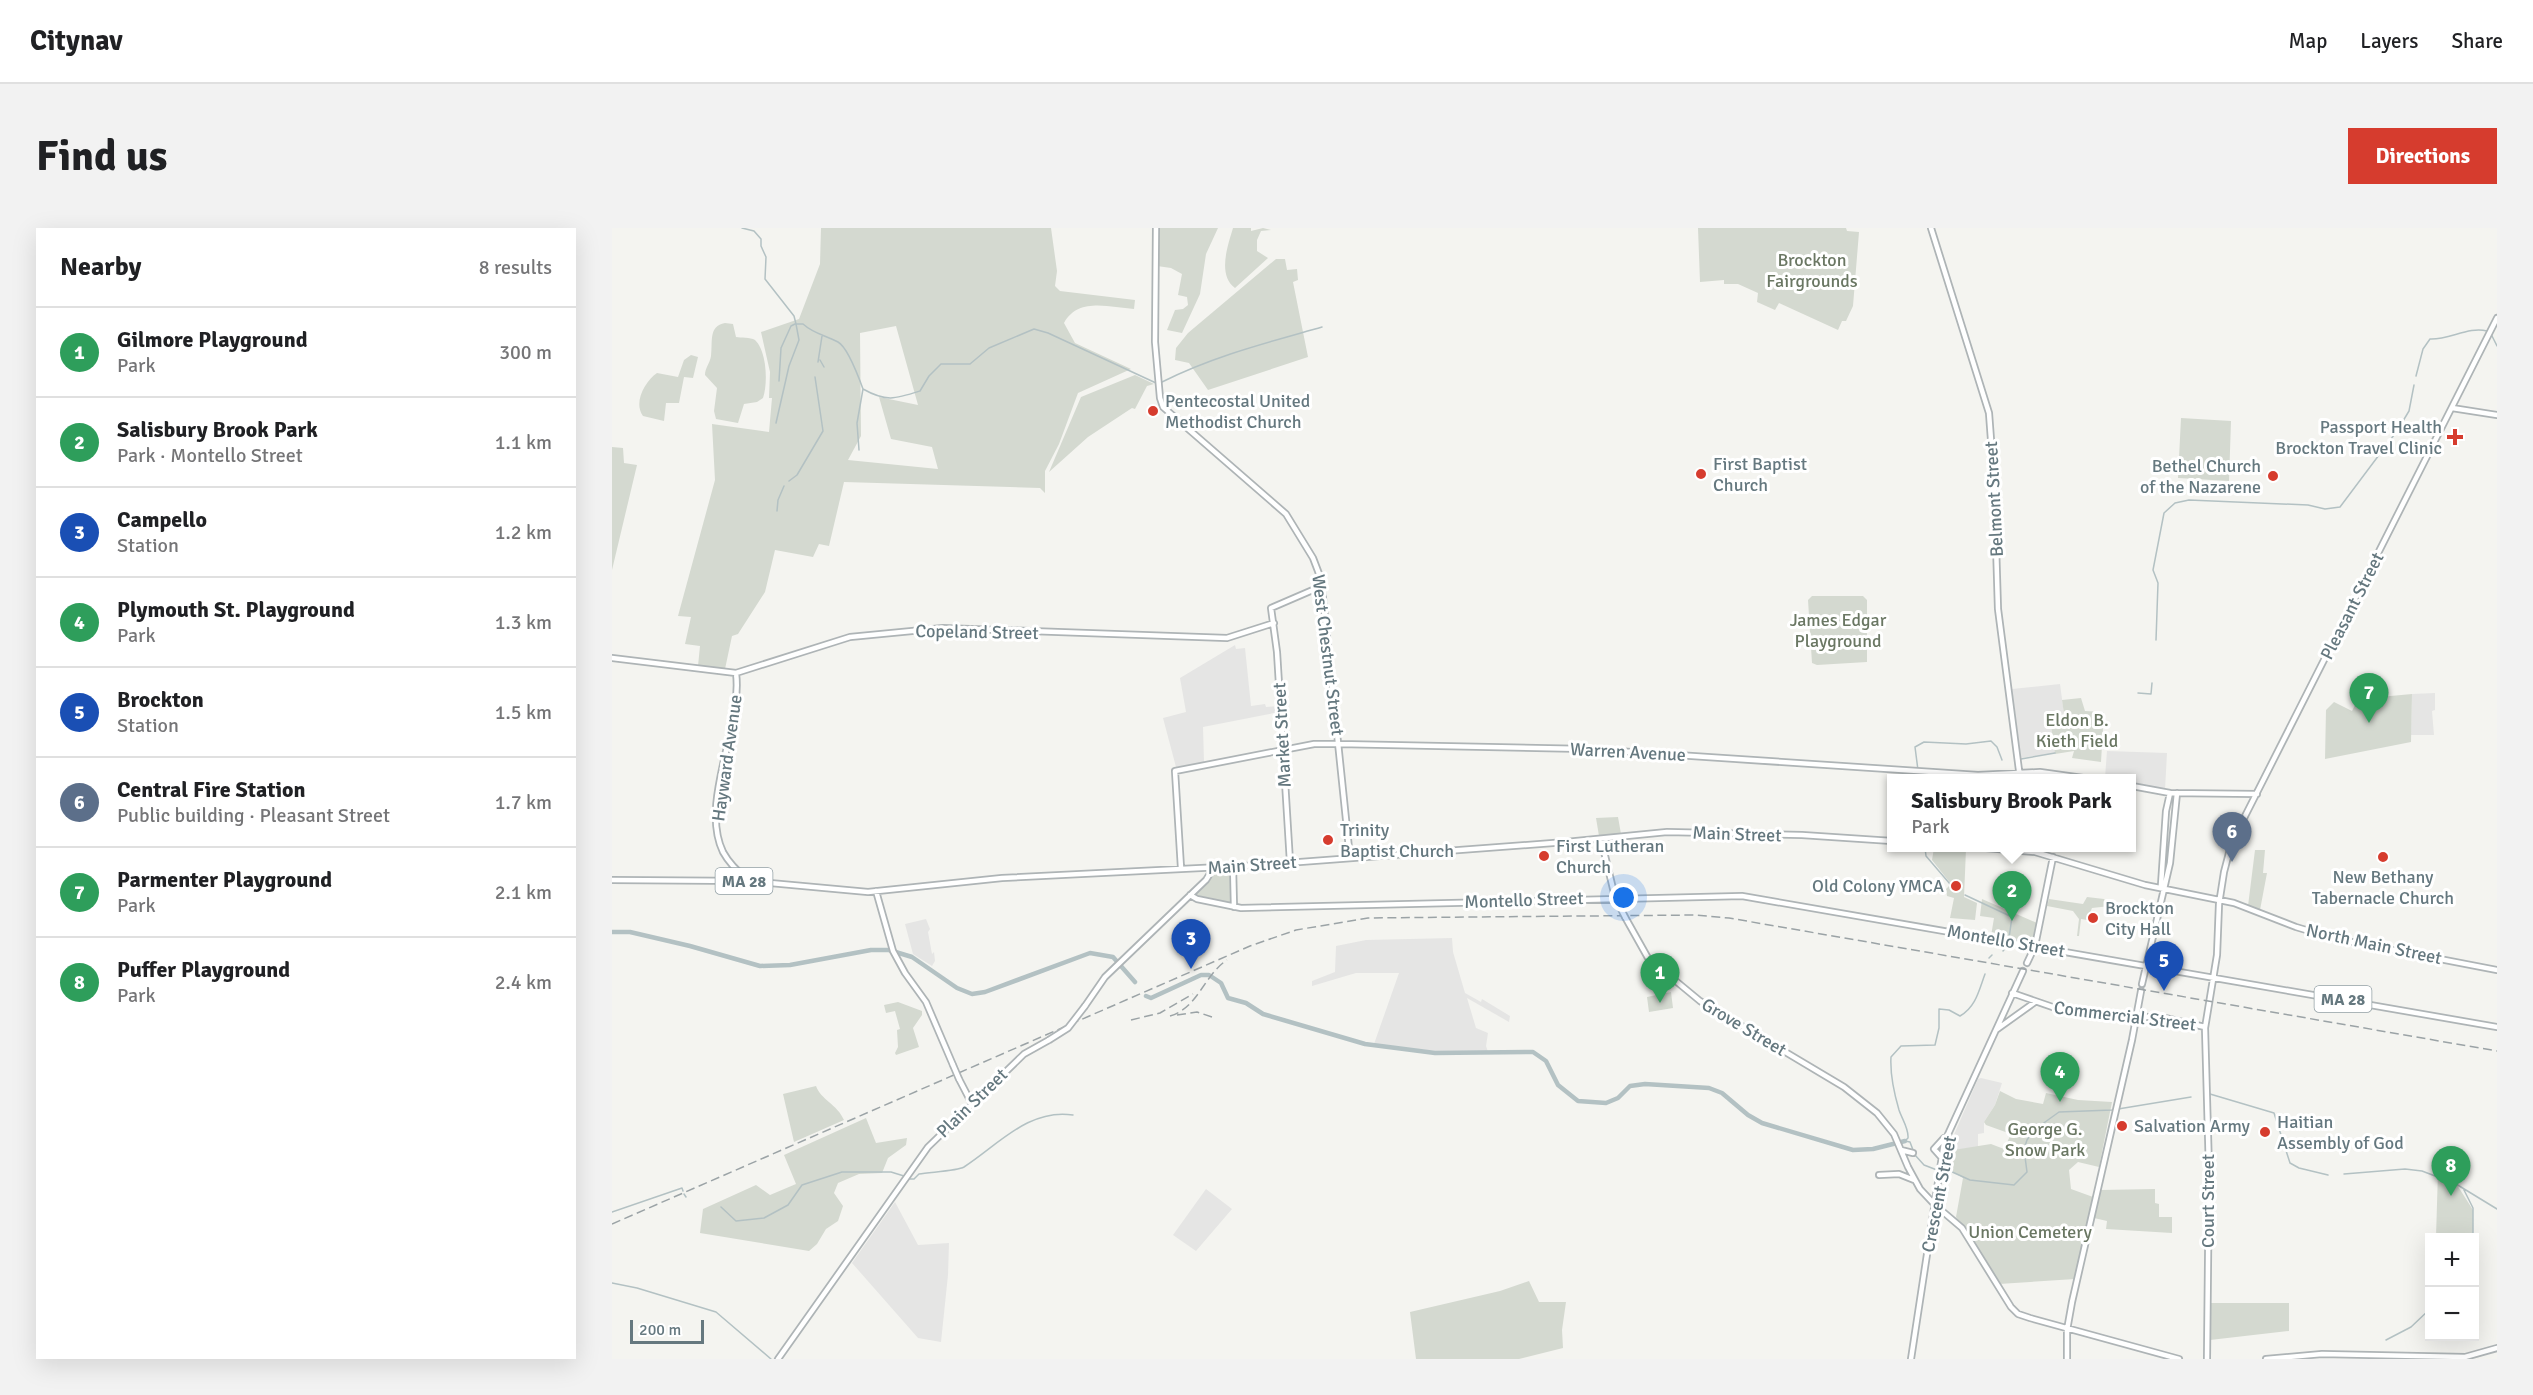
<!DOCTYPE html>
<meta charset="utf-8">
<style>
:root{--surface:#fff;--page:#f2f2f2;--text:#202124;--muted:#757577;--line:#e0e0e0;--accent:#d63c2e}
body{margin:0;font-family:Signika,sans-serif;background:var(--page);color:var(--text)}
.controls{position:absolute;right:18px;bottom:18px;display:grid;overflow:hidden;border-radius:0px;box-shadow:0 6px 24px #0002}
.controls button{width:54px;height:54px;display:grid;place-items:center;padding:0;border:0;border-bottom:2px solid var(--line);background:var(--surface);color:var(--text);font:30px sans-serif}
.scale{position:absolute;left:18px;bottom:15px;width:74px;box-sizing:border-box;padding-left:6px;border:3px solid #65787f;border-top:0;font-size:16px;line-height:21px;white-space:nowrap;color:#65787f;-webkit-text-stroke:4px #fff;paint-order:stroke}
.you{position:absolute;left:1012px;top:670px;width:21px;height:21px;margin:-15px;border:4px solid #fff;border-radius:50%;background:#1a73e8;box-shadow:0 0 0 9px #1a73e833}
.badge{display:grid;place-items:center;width:39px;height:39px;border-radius:50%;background:var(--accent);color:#fff;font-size:20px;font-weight:700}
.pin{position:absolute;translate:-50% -50px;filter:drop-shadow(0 2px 3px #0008)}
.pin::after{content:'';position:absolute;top:32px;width:21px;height:18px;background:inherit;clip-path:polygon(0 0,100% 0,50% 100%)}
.popup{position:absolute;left:1275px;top:546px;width:249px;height:78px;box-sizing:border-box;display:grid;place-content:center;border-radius:0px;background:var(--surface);filter:drop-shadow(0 2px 4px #0005);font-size:20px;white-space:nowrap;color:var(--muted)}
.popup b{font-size:22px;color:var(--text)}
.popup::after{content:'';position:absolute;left:50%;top:100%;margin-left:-12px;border:12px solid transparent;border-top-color:var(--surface)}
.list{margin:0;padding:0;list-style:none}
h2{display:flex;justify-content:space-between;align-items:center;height:78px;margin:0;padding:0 24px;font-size:26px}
h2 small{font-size:20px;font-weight:400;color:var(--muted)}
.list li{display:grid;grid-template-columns:39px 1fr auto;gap:18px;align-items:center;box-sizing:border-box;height:90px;padding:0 24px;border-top:2px solid var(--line)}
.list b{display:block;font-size:22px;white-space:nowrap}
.list p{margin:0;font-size:20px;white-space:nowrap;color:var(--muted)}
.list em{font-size:20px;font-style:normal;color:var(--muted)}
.map{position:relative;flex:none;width:1885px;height:1131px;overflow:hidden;border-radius:0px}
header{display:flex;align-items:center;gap:36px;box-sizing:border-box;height:84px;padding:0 30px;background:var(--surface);border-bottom:2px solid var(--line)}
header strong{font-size:28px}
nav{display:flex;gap:33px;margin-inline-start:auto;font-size:21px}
.intro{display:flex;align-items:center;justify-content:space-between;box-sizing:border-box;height:144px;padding:0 36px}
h1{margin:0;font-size:42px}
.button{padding:15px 27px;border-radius:0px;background:var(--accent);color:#fff;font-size:21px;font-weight:700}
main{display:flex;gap:36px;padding:0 36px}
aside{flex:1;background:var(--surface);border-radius:0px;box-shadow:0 6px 24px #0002}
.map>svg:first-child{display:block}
</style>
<header>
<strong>Citynav</strong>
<nav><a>Map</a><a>Layers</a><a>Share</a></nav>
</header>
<div class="intro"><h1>Find us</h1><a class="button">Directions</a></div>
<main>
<aside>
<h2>Nearby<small>8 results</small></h2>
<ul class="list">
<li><span class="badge" style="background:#2e9e5b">1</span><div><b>Gilmore Playground</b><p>Park</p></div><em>300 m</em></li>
<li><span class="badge" style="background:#2e9e5b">2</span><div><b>Salisbury Brook Park</b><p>Park · Montello Street</p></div><em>1.1 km</em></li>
<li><span class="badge" style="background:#1a4fb4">3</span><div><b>Campello</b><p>Station</p></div><em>1.2 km</em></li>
<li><span class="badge" style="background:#2e9e5b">4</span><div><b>Plymouth St. Playground</b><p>Park</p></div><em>1.3 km</em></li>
<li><span class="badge" style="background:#1a4fb4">5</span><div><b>Brockton</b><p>Station</p></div><em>1.5 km</em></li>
<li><span class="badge" style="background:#5c6f8a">6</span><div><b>Central Fire Station</b><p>Public building · Pleasant Street</p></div><em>1.7 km</em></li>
<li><span class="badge" style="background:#2e9e5b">7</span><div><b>Parmenter Playground</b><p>Park</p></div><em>2.1 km</em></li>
<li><span class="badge" style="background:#2e9e5b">8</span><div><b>Puffer Playground</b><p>Park</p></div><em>2.4 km</em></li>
</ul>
</aside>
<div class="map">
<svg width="1885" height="1131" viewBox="0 0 1885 1131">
<rect width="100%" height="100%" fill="#f4f4f0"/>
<!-- built -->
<path fill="#e5e5e4" d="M 623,417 L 624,421 L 633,420 L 639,478 L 653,476 L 654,479 L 666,478 L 667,484 L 591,499 L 592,534 L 564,539 L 551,490 L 574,484 L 568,450 Z
M 1448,456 L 1452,486 L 1438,490 L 1443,525 L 1409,530 L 1400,461 Z
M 1823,465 L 1823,482 L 1820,483 L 1822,507 L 1799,507 L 1800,466 Z
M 1495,523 L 1555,525 L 1553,562 L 1520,556 L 1520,550 L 1493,550 Z
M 314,691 L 318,701 L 316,704 L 320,726 L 322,724 L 323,733 L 320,738 L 301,726 L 293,696 Z
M 840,710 L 841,724 L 853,765 L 869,774 L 870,771 L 898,788 L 897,794 L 855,770 L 864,800 L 876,805 L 874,818 L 876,824 L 832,824 L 762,816 L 787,745 L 744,745 L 700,758 L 700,753 L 723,744 L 724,718 L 754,712 Z
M 1369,850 L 1390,855 L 1383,877 L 1372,894 L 1372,905 L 1366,906 L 1366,919 L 1335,923 L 1366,851 Z
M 594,961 L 620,981 L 584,1023 L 561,1007 Z
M 283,974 L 306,1017 L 337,1015 L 336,1047 L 329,1114 L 306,1110 L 240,1035 Z"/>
<!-- green -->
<path fill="#d4d9d0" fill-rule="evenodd" d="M 209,0 L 439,0 L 445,43 L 443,58 L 448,63 L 523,72 L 522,81 C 497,79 466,69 452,95 L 463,115 L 519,141 L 466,165 L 447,216 L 433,243 L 433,265 L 428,260 L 232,254 L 217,318 L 207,316 L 201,329 L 163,322 L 153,364 L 126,406 L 120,408 L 113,441 L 86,438 L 88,418 L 73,416 L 79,389 L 66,388 L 103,252 L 100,196 L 157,204 L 160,170 L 157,170 L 158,144 L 149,104 L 187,91 L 208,36 ZM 284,98 L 306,177 L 267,169 L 279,211 L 320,219 L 326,241 L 236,232 L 249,208 L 248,105 Z
M 547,0 L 606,0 L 594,26 L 588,66 L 570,105 L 555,102 L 563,82 L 571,81 L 576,77 L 575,69 L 566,67 L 570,46 L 559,40 L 545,38 Z
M 621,0 L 639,0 L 639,3 L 651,0 L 659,2 L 649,3 L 645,12 L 645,23 L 656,30 L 623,60 C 605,47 616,17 621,0 Z
M 1086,0 L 1234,0 L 1235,3 L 1247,4 L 1241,78 L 1234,93 L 1230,93 L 1226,102 L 1167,75 L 1163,82 L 1145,74 L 1146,65 L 1126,56 L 1112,56 L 1112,52 L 1088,54 Z
M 664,31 L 673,31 L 675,42 L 685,41 L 686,52 L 681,54 L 696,129 L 596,162 L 577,135 L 563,132 L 564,120 L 576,105 Z
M 113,95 L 121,96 L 124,109 C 129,110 138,109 143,112 C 155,123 156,156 151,170 L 145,174 L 132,176 L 126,195 L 104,191 L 102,183 L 105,160 L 93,147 C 93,140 98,135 99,128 C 101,114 96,98 113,95 Z
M 79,127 L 86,129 L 81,150 L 72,149 L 67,175 L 54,175 L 52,193 L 31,188 C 21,175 33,153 45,145 L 66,149 L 72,132 Z
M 523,147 L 542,156 L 535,158 L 523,181 L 520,180 L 476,209 L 437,244 L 469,169 Z
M 1569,190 L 1619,193 L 1617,253 L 1566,250 Z
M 0,219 L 11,220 L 12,235 L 25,237 L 0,342 Z
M 1200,368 L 1251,368 L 1255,372 L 1255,434 L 1205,437 L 1200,435 L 1196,372 Z
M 1800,466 L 1799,514 L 1713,531 L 1714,482 L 1722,474 L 1740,483 L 1746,471 Z
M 1469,470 L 1473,483 L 1492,484 L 1489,534 L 1460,530 L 1462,523 L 1443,526 L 1438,490 L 1452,486 L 1450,472 Z
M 1006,589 L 1009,606 L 987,608 L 984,590 Z
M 1322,620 L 1354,621 L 1352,669 L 1365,675 L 1363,692 L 1338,690 L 1342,670 L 1335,668 L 1334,661 L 1339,656 L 1320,632 Z
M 1643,622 L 1653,622 L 1651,645 L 1655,645 L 1648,682 L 1636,678 Z
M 616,642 L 619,645 L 620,675 L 584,667 L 584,664 L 606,643 Z
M 1475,669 L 1492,671 L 1498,678 L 1480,680 L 1475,692 L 1469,691 L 1467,708 L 1465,708 L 1467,691 L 1461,683 L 1435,678 L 1437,671 L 1471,676 Z
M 1370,671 L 1425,695 L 1421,713 L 1379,708 L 1382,690 L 1368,688 Z
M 1059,764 L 1061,780 L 1037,784 L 1035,769 Z
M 286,774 L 310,783 L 310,787 L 301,800 L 307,819 L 284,827 L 283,825 L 286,819 L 285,802 L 288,801 L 283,783 L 274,785 L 272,777 Z
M 204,858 C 209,872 225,876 232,892 L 182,914 L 171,866 Z
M 1388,863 L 1404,871 L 1431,876 L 1434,865 L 1466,872 L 1500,874 L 1487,939 L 1466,934 L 1457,942 L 1459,961 L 1481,969 L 1463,1051 L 1387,1056 L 1344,989 L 1351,950 L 1338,942 L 1332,942 L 1335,923 L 1379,916 L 1392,921 L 1399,906 L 1374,897 L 1372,894 L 1383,877 Z
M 254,890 L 264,915 L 295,910 L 294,917 L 276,930 L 270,945 L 247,946 L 226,955 L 222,965 L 231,978 L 226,993 L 214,1001 L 205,1016 L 197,1023 L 88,1005 L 91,981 L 144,957 L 158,967 L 184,956 L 172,927 Z
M 1826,943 L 1840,949 L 1861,982 L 1861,1009 L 1824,1009 Z
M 1543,961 L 1543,975 L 1547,976 L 1547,989 L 1560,989 L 1560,1005 L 1494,1001 L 1495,993 L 1482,990 L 1488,962 Z
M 917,1053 L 927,1074 L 954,1074 L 950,1102 L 951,1120 L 907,1131 L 804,1131 L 798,1084 L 888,1063 Z
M 1597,1075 L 1677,1075 L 1677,1103 L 1598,1112 Z"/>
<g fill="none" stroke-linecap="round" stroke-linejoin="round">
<!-- stream -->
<path stroke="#b3c1c3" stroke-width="1.5" d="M 130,0 L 142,3 L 149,11 L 149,18 L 154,29 L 153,51 L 182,88 L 184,96 L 191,96 C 202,106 213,107 226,114 C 235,119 247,150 251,161 C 274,174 283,171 308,163 L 317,148 L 329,136 L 358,136 L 377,120 L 422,101 L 436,105 L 544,155
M 1879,106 L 1885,118
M 208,132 L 212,139
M 206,134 L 210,108
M 1804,148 L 1811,121 L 1818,111 C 1837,112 1857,98 1875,103
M 167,153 L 169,120 L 179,98 L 183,96
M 550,154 C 602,128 654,115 710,99
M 164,195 L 177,138 L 187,112 L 184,96
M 247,222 L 245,195 L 251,161
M 177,253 L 185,247 L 211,203 L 203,149
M 165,283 L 166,272 L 172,258
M 1544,412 L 1546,355 L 1541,342 L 1552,285 L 1563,275 L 1577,272 L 1696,277 L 1713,281 L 1728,279 L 1785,203 L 1797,183 L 1802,157
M 1526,465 L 1539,466 L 1540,455
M 1409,531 L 1443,525
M 1307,550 L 1303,519 L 1312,514 L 1354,516 L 1379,513 L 1385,519 L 1390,532
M 1313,620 L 1314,628 L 1338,656
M 1353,667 L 1400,689 L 1396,717 L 1391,723
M 1377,730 L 1380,727
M 1598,866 L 1662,885 L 1678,935 L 1687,940 L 1716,947
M 1301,922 L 1298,914 L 1293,913 L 1296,910 C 1297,901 1290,891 1287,882 C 1282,865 1278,846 1279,829 L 1289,818 L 1323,817 L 1327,800 L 1327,781 L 1337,782 L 1348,788 C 1364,779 1367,762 1373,746
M 1303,927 L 1312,937 L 1325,942
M 1330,942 L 1338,943 L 1358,952 L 1402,957 L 1415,944 L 1412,921 L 1415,912 L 1422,902 L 1447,884 L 1500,882 L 1579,869
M 1732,946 L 1793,941 L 1810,943 L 1844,956 L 1885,981
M 298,951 L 302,951 L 307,946 C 318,944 345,943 352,939 C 386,917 417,880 461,887
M 1852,962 L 1861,980 L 1861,1010
M 72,966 L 74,969
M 109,979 L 124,993 L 152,990 L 176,977 L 190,957 L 230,944 L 279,944 L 292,948
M 0,984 L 70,960 L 71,963
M 0,1055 L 25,1060 L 104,1084 L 159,1131
M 1774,1112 L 1799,1099 L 1818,1081"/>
<!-- river -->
<path stroke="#b3c1c3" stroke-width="4.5" d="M 0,704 L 18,704 L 78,718 L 148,738 L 178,737 L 259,722 L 277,722 L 300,729 L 345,760 L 360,766 L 373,764 L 478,725 L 501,729 L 523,754
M 534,768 L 539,770 L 589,747 L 597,747 L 609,755 L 616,770 L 634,775 L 651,786 L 753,816 L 823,825 L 921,824 L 934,833 L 946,857 L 966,873 L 994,875 L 1006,870 L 1018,858 L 1033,856 L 1097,860 L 1110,865 L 1136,887 L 1150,895 L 1241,922 L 1261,921 L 1293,913"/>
<defs>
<path id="major" d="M 544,0 L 543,114 L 548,170 L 551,179 L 674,286 L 701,330 L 709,351 L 738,630
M 1319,0 L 1377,185 L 1382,252 L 1386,381 L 1408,550
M 1840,180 L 1885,187
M 0,430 L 124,445 L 238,409 L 331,400 L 615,410 L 662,395
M 124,445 C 131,498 87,574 111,624 C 117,635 126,644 136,652
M 1520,558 L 1558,565 L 1645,566
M 989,611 L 1003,669 L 1011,685
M 1374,620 L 1423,624 L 1533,657 L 1622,675 L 1684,699 L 1724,711 L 1885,742
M 678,634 L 665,424 L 659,380 L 710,358
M 621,638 L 622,679
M 569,640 L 563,543 L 702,516 L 727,516 L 974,521 L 1366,547 L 1428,544 L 1471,550
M 0,652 L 136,653 L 256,664 L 390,650 L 649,637 L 954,614 L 1055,604 L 1190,607 L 1280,613
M 1551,661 L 1549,657 L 1554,583 L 1558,565
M 264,663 L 281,723 L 293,745 L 314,774 L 341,837
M 578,667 L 585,671 L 629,680 L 1130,668 L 1885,799
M 1013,689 L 1036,730 L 1088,773 L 1232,859 L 1265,885 L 1282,906 L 1296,939 L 1308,961 L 1323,977 L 1350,1000 L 1399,1079 L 1406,1086 L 1418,1090 L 1567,1131
M 1415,735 L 1423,718 L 1441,629
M 1530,756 L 1558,635 L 1565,565
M 1400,765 L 1455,784 L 1553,790 L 1593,799
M 473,778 L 493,749 L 594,652 L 602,639
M 1384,802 L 1423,774
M 347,851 L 360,876
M 1289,922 L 1301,925
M 1330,930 L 1322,921 L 1332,910
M 1267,947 L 1287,946 L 1302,952
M 166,1131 L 316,919 L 412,826 L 437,812
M 1299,1131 L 1332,915 L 1411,743
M 1455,1131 L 1455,1102 L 1460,1074 L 1520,812 L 1529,763
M 1595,1131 L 1597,942 L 1593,800 L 1605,727 L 1607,676 L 1612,644 L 1618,621 L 1627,600 L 1885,90
M 1654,1131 L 1710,1126 L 1853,1129 L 1885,1120"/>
</defs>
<!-- major casing -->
<use href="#major" stroke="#aeb4b6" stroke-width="8"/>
<!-- major -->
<use href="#major" stroke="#fff" stroke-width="4.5"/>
<!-- rail -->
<path stroke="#9ba3a6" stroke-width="1.5" stroke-dasharray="9 4.5" stroke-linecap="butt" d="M 565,787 L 585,784 L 600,789
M 558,788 C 586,780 592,747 615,732
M 519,792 L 548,785 L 581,766
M 0,996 L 638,718 L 684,702 L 756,690 L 1082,687 L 1117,690 L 1885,823"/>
<defs>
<path id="major-bridge" d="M 1011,685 L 1013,689
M 437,812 L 456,800 L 473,778
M 341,837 L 347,851"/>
</defs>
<!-- major-bridge casing -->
<use href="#major-bridge" stroke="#aeb4b6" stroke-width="8" stroke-linecap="butt"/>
<!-- major-bridge -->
<use href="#major-bridge" stroke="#fff" stroke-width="4.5"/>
</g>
<!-- markers -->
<g fill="#d63c2e" stroke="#fff" stroke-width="2">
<circle cx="541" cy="183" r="6"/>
<path d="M1840 200h6v6h6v6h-6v6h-6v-6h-6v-6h6z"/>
<circle cx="1089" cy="246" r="6"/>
<circle cx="1661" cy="248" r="6"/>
<circle cx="716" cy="612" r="6"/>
<circle cx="932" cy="628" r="6"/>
<circle cx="1771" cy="629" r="6"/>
<circle cx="1344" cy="658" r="6"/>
<circle cx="1481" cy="690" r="6"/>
<circle cx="1510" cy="898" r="6"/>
<circle cx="1653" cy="904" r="6"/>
</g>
<g text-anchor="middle" stroke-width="6" stroke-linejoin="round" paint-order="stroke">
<!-- shield labels -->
<g fill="#fff" stroke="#93a0a5" stroke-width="1.5">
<rect x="103.5" y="640" width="57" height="26" rx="4.5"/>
<rect x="1702.5" y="758" width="57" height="26" rx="4.5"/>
</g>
<g font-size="16" font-weight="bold" fill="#65787f">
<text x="132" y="659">MA 28</text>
<text x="1731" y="777">MA 28</text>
</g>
<!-- park labels -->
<g font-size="18" fill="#6a7763" stroke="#fff">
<text x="1200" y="38">Brockton<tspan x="1200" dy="21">Fairgrounds</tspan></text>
<text x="1226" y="398">James Edgar<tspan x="1226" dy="21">Playground</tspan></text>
<text x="1465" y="498">Eldon B.<tspan x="1465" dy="21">Kieth Field</tspan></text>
<text x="1433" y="907">George G.<tspan x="1433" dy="21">Snow Park</tspan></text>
<text x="1418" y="1010">Union Cemetery</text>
</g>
<!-- poi labels -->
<g font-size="18" fill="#65787f" stroke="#fff" text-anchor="start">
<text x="553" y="179">Pentecostal United<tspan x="553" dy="21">Methodist Church</tspan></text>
<text x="1830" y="205" text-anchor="end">Passport Health<tspan x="1830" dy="21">Brockton Travel Clinic</tspan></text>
<text x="1101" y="242">First Baptist<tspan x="1101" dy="21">Church</tspan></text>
<text x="1649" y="244" text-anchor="end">Bethel Church<tspan x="1649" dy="21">of the Nazarene</tspan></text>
<text x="728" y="608">Trinity<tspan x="728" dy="21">Baptist Church</tspan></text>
<text x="944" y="624">First Lutheran<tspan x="944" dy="21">Church</tspan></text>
<text x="1771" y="655" text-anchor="middle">New Bethany<tspan x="1771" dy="21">Tabernacle Church</tspan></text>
<text x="1332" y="664" text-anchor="end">Old Colony YMCA</text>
<text x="1493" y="686">Brockton<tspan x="1493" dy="21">City Hall</tspan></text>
<text x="1665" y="900">Haitian<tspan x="1665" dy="21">Assembly of God</tspan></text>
<text x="1522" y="904">Salvation Army</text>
</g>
<!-- street labels -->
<g font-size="18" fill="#65787f" stroke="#fff">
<text transform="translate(1382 271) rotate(-93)" y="6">Belmont Street</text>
<text transform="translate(1740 378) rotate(-63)" y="6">Pleasant Street</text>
<text transform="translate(365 404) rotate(1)" y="6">Copeland Street</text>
<text transform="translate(716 427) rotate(83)" y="6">West Chestnut Street</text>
<text transform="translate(670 507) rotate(-93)" y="6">Market Street</text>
<text transform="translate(1016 524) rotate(3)" y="6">Warren Avenue</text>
<text transform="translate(115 530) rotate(-82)" y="6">Hayward Avenue</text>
<text transform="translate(1125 606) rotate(2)" y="6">Main Street</text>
<text transform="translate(640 637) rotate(-4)" y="6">Main Street</text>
<text transform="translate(912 672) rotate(-2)" y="6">Montello Street</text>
<text transform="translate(1394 713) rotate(10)" y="6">Montello Street</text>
<text transform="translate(1762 716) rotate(12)" y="6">North Main Street</text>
<text transform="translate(1513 788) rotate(7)" y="6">Commercial Street</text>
<text transform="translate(1132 799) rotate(31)" y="6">Grove Street</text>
<text transform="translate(360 875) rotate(-44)" y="6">Plain Street</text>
<text transform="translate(1327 966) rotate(-79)" y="6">Crescent Street</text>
<text transform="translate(1596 973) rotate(-90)" y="6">Court Street</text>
</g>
</g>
</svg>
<div class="controls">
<button>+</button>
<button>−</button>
</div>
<div class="scale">200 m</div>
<div class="you"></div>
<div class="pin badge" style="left:1048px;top:775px;background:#2e9e5b">1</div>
<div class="pin badge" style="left:1400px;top:693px;background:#2e9e5b">2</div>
<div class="popup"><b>Salisbury Brook Park</b>Park</div>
<div class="pin badge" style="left:579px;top:741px;background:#1a4fb4">3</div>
<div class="pin badge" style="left:1448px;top:874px;background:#2e9e5b">4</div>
<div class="pin badge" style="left:1552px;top:763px;background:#1a4fb4">5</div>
<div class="pin badge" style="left:1620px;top:634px;background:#5c6f8a">6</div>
<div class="pin badge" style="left:1757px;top:495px;background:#2e9e5b">7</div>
<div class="pin badge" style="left:1839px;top:968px;background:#2e9e5b">8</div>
</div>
</main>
